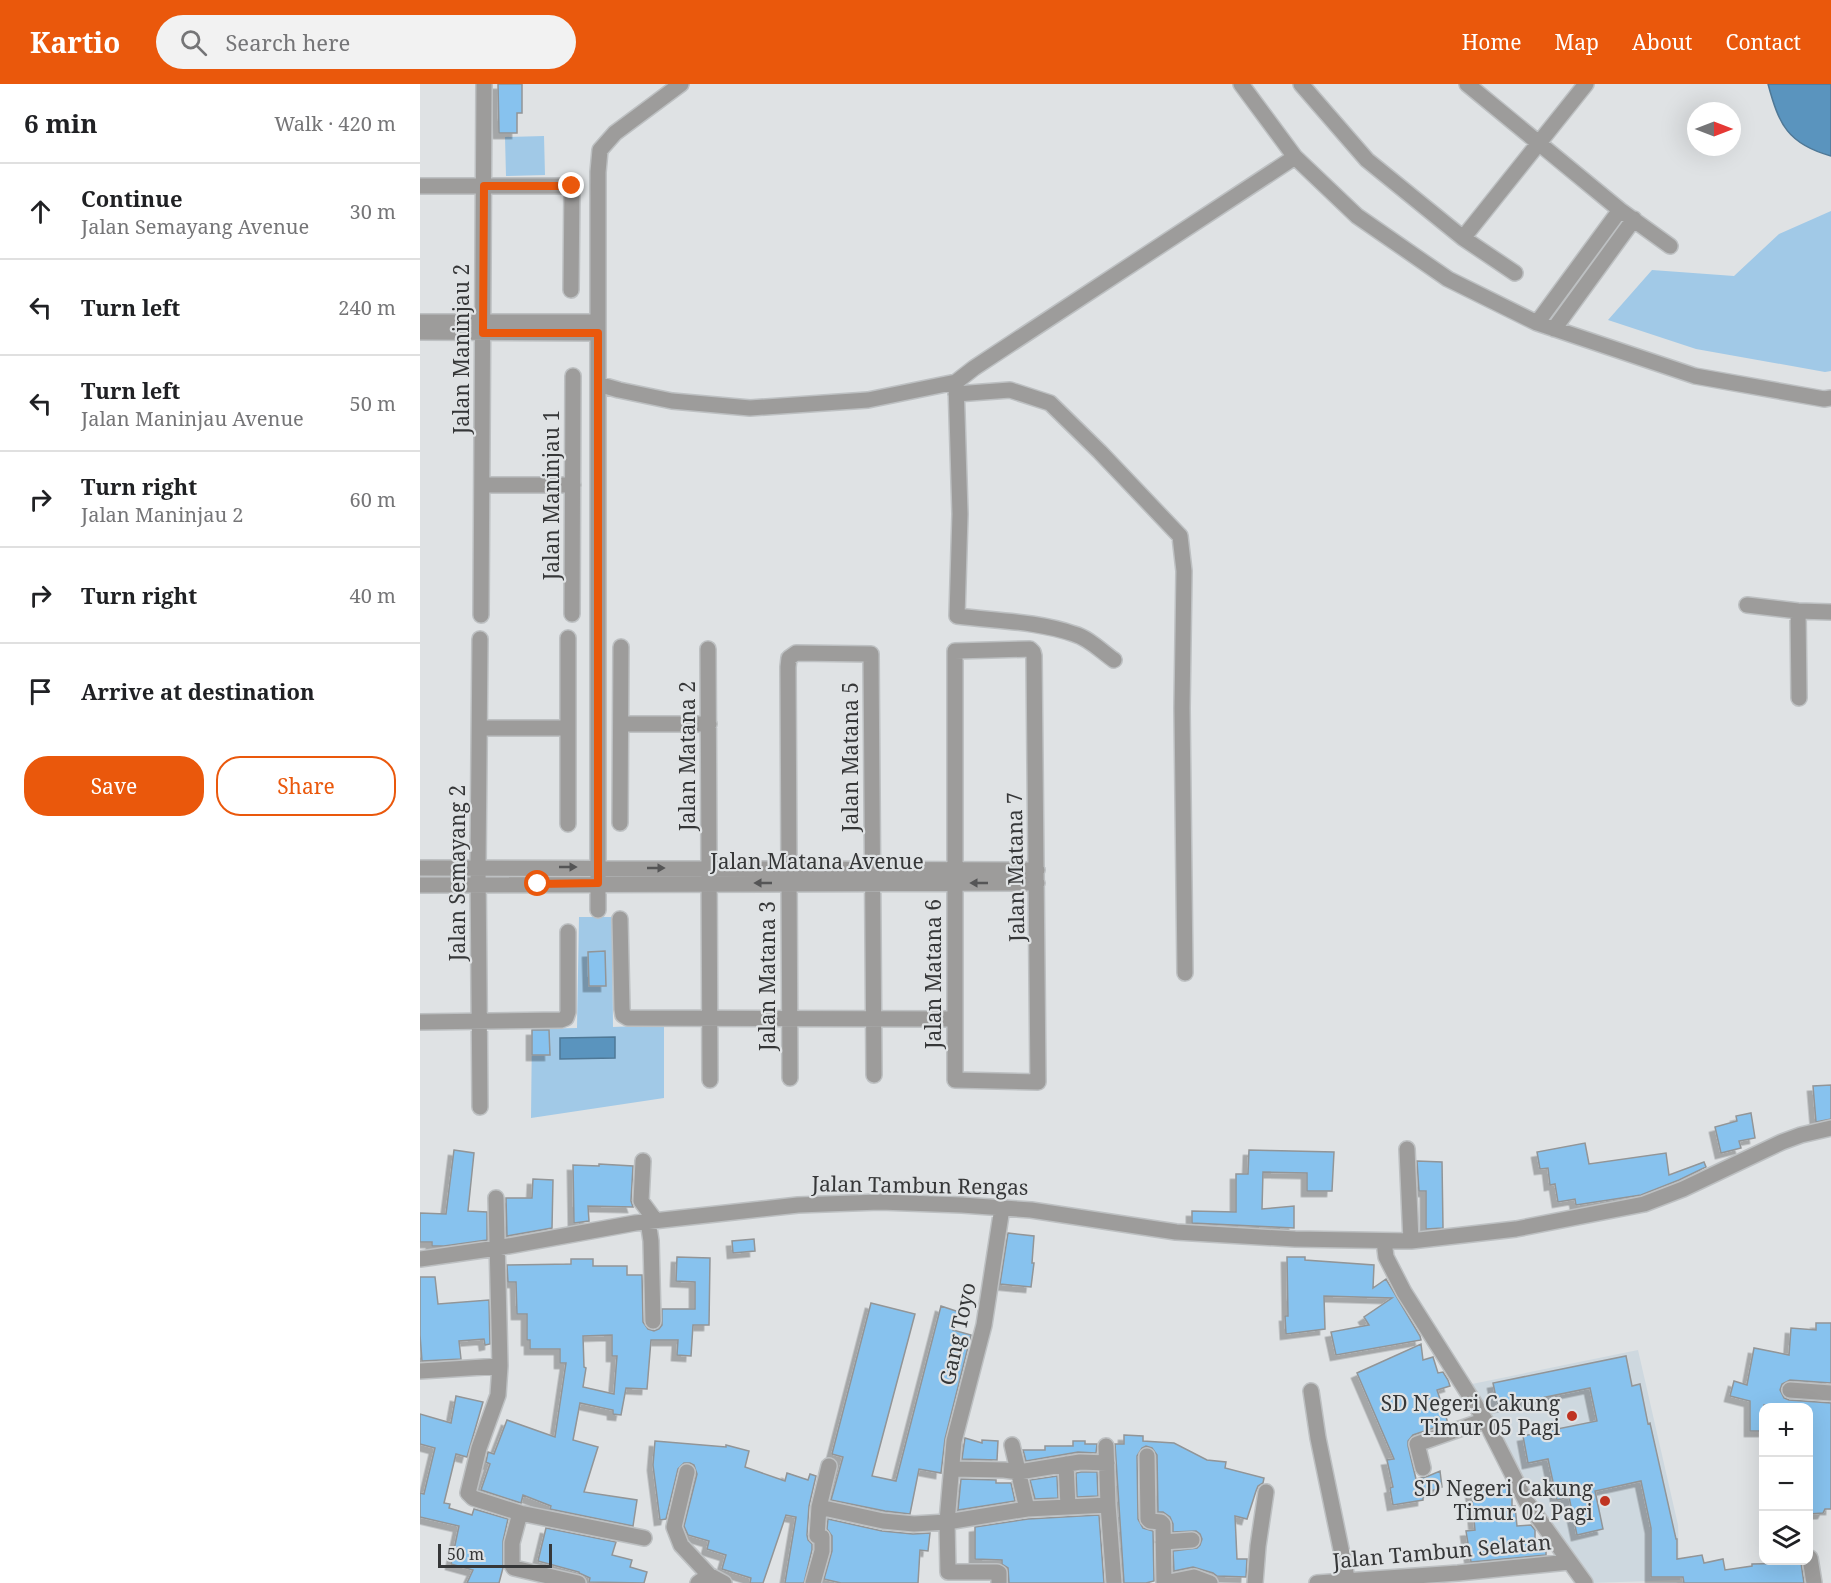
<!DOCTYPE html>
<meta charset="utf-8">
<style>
:root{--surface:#fff;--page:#f2f2f2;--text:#202124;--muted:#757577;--line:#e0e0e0;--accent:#ea580c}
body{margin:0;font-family:"Noto Serif",serif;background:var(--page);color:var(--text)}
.controls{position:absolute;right:18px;bottom:18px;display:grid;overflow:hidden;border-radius:12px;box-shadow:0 6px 24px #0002}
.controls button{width:54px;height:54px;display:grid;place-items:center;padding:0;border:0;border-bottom:2px solid var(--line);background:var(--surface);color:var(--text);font:30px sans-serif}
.compass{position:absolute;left:1267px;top:18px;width:54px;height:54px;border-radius:50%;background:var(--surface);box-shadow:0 6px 24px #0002;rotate:90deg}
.scale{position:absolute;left:18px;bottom:15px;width:114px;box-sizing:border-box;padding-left:6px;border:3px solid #363738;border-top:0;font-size:16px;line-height:21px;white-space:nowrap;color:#363738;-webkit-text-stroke:4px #dfe2e4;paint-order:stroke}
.stop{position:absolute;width:18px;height:18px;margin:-14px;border:4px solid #ea580c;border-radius:50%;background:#fff}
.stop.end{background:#ea580c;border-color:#fff;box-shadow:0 2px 6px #0008}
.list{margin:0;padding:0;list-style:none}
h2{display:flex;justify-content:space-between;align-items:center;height:78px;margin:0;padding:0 24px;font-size:26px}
h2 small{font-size:20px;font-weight:400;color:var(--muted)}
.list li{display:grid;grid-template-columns:39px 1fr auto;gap:18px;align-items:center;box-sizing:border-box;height:96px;padding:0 24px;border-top:2px solid var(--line)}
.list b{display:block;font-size:22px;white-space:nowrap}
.list p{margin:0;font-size:20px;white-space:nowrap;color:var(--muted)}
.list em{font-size:20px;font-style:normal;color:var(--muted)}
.actions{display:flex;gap:12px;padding:18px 24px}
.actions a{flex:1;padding:14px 0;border:2px solid var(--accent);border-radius:24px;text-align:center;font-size:21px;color:var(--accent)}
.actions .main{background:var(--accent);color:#fff}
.icon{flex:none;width:33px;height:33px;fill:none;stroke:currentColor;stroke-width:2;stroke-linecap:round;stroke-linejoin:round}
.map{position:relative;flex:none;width:1411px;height:1499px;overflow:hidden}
header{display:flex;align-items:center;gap:36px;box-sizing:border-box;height:84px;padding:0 30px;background:var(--accent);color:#fff}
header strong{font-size:28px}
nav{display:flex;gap:33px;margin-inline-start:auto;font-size:21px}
.search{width:420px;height:54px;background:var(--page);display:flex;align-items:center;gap:15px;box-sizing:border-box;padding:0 21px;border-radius:33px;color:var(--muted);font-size:22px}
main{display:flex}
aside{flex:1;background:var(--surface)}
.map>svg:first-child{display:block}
</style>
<header>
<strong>Kartio</strong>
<div class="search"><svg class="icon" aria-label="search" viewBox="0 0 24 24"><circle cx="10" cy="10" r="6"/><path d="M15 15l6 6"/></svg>Search here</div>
<nav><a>Home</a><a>Map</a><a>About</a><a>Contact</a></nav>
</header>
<main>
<aside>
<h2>6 min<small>Walk · 420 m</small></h2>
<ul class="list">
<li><svg class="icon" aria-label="ahead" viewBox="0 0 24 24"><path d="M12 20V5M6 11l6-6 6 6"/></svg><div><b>Continue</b><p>Jalan Semayang Avenue</p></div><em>30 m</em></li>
<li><svg class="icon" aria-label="left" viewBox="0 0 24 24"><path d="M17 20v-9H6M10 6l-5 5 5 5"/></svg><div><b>Turn left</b></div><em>240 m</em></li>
<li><svg class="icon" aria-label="left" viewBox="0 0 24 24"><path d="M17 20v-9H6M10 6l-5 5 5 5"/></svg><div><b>Turn left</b><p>Jalan Maninjau Avenue</p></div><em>50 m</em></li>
<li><svg class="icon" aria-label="right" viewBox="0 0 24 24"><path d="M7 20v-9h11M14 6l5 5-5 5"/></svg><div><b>Turn right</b><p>Jalan Maninjau 2</p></div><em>60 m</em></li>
<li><svg class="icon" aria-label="right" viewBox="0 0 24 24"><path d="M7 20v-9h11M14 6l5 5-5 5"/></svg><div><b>Turn right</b></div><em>40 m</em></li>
<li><svg class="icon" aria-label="arrive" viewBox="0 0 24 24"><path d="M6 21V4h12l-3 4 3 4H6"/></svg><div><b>Arrive at destination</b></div></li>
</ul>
<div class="actions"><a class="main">Save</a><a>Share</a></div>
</aside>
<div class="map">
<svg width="1411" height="1499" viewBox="0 0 1411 1499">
<defs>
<filter id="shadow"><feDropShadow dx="-5.5" dy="5.5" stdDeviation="0" flood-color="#0004"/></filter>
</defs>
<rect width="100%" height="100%" fill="#dfe2e4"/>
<!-- built -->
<path fill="#ced8df" d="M 1218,1266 L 1258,1441 L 1260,1496 L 1171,1499 L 1145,1466 L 1052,1300 Z"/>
<!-- green -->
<path fill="#a1c9e7" d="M 124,52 L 125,91 L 86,92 L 85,53 Z
M 1411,127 L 1411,287 L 1405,288 L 1276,265 L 1188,236 L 1232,186 L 1314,192 L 1359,150 Z
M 159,833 L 192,833 L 193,943 L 244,941 L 244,1014 L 111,1034 L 112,945 L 157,944 Z"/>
<!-- water -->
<path fill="#5a94be" stroke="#4f7896" stroke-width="1.5" d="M 1348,0 L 1411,0 L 1411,72 C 1368,60 1359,41 1348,0 Z
M 195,953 L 195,974 L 140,975 L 140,954 Z"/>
<!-- building -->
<path fill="#87c2ee" stroke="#929597" stroke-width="1.5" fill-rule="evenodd" filter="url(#shadow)" d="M 78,0 L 102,0 L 102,29 L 97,29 L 97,49 L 79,49 Z
M 185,867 L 186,902 L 169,902 L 168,868 Z
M 112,946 L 129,946 L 130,971 L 112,971 Z
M 1411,1001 L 1411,1035 L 1396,1038 L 1393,1002 Z
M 1331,1029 L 1335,1054 L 1319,1057 L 1321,1064 L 1301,1069 L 1295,1043 L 1317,1037 L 1316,1032 Z
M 1165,1059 L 1169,1080 L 1246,1069 L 1249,1091 L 1284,1078 L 1286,1083 L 1259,1096 L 1221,1111 L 1156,1121 L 1155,1115 L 1138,1118 L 1135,1100 L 1130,1101 L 1128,1084 L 1120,1085 L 1117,1068 Z
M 34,1066 L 54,1069 L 48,1127 L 67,1128 L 67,1156 L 24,1162 L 12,1162 L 12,1158 L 0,1158 L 0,1129 L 26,1130 Z
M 829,1066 L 914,1068 L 912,1107 L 887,1107 L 887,1089 L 843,1088 L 842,1125 L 874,1122 L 874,1144 L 772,1139 L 772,1127 L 816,1128 L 816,1090 L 828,1090 Z
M 997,1077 L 1022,1078 L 1023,1144 L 1006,1145 L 1006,1107 L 999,1107 Z
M 179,1080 L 213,1082 L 211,1117 L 213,1123 L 168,1122 L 169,1137 L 154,1139 L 153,1081 L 179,1082 Z
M 113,1095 L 133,1096 L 132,1144 L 87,1152 L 86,1114 L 112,1114 Z
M 588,1149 L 614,1152 L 612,1179 L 614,1179 L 611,1203 L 580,1200 Z
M 334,1155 L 335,1167 L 313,1169 L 312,1157 Z
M 257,1173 L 290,1174 L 289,1241 L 273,1241 L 271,1272 L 257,1271 L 258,1256 L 231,1256 L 227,1305 L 206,1304 L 201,1331 L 193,1330 L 193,1326 L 160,1319 L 153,1356 L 178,1363 L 164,1408 L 217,1416 L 213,1442 L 130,1425 L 131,1422 L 103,1411 L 101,1419 L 61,1406 L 70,1380 L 66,1378 L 68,1368 L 74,1370 L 87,1336 L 135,1353 L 146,1279 L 140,1279 L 140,1265 L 110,1265 L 110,1256 L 107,1256 L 107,1230 L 97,1230 L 96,1198 L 88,1198 L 87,1181 L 151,1180 L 151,1175 L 173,1175 L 173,1182 L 207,1182 L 207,1191 L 222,1191 L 223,1238 L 228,1245 L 234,1247 L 239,1245 L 242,1241 L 242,1225 L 275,1225 L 275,1198 L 256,1197 ZM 192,1251 L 192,1272 L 197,1272 L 194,1310 L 163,1303 L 166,1284 L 164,1283 L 163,1252 Z
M 867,1173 L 885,1173 L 885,1176 L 954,1181 L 953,1204 L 966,1195 L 1000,1252 L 1001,1256 L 916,1271 L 911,1248 L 949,1241 L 944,1233 L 972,1214 L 904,1212 L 905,1245 L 866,1250 L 865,1232 L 868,1232 Z
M 0,1193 L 15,1193 L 18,1220 L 69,1216 L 70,1260 L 65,1261 L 64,1255 L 39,1257 L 41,1275 L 2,1277 L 0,1251 Z
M 451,1219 L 495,1230 L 452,1392 L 476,1397 L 521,1222 L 539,1228 L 533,1246 L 551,1251 L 525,1355 L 521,1389 L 499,1385 L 490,1430 L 465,1427 L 411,1416 L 423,1373 L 412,1370 Z
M 1396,1239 L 1411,1239 L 1411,1299 L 1370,1296 L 1362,1300 L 1360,1306 L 1364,1314 L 1369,1316 L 1411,1319 L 1411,1425 L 1405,1425 L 1403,1429 L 1389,1430 L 1389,1323 L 1355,1323 L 1344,1321 L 1344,1347 L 1330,1347 L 1330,1317 L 1310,1312 L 1314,1297 L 1327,1301 L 1334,1264 L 1369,1271 L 1371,1244 L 1396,1246 Z
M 1001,1260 L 1003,1276 L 1013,1273 L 1018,1289 L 1023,1288 L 1028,1296 L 1030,1302 L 1017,1306 L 1028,1339 L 993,1351 L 988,1357 L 988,1362 L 996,1395 L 1006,1393 L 1020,1387 L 1022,1403 L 1003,1410 L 1003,1416 L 973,1421 L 970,1404 L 973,1403 L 967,1376 L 974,1375 L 937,1289 Z
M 1206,1272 L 1212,1302 L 1220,1300 L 1228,1340 L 1230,1339 L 1256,1455 L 1257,1455 L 1257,1475 L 1282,1471 L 1284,1479 L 1303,1475 L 1305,1486 L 1332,1482 L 1332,1480 L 1381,1479 L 1384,1499 L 1264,1499 L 1263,1493 L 1231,1493 L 1231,1444 L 1221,1397 L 1175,1407 L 1183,1445 L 1157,1451 L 1149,1413 L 1137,1416 L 1128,1375 L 1108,1379 L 1103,1352 L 1177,1337 L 1170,1304 L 1078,1323 L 1073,1299 Z
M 36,1312 L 63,1318 L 47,1373 L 36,1370 L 24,1419 L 30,1420 L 29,1424 L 52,1431 L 54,1425 L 88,1435 L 83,1457 L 83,1484 L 79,1499 L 47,1499 L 53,1486 L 31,1480 L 39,1442 L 0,1433 L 0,1409 L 4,1410 L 15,1364 L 0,1360 L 0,1330 L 31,1339 Z
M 704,1351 L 723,1352 L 723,1357 L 754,1359 L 787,1376 L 806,1378 L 805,1384 L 844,1394 L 843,1399 L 838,1402 L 836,1407 L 827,1435 L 815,1432 L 817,1475 L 827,1475 L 826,1493 L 797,1492 L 793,1489 L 773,1483 L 754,1487 L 753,1467 L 777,1464 L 780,1461 L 782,1455 L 780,1450 L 776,1447 L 753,1448 L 753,1440 L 750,1433 L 743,1428 L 738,1428 L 737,1371 L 732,1364 L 726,1362 L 722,1364 L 717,1372 L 718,1435 L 723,1444 L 733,1447 L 734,1497 L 726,1499 L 704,1499 L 695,1360 L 704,1360 Z
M 545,1354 L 562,1359 L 562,1356 L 578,1357 L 577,1376 L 542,1375 Z
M 235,1357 L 306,1363 L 306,1361 L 329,1367 L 325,1383 L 365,1397 L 367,1389 L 388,1396 L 390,1390 L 396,1392 L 389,1422 L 387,1451 L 388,1456 L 392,1460 L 392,1466 L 384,1499 L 365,1499 L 376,1433 L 366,1431 L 343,1499 L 330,1499 L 331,1494 L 302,1485 L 306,1471 L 287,1465 L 289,1457 L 268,1451 L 264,1442 L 277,1390 L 274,1381 L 270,1379 L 264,1379 L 258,1385 L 246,1435 L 240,1436 L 233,1381 Z
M 653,1357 L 665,1357 L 665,1360 L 677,1360 L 676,1369 L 658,1368 L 606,1377 L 603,1366 L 625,1366 L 625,1362 L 653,1362 Z
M 661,1388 L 677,1388 L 678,1412 L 657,1413 L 656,1389 Z
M 637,1392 L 638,1414 L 615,1415 L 610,1396 Z
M 541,1395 L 576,1396 L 576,1399 L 591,1399 L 595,1417 L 538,1426 Z
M 1089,1404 L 1092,1410 L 1092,1422 L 1095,1422 L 1097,1442 L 1111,1441 L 1115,1446 L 1115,1455 L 1121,1455 L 1126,1461 L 1126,1471 L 1051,1478 L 1046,1447 L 1055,1446 L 1051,1405 Z
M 679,1431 L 684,1499 L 589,1499 L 588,1484 L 582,1480 L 582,1476 L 555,1475 L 555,1443 L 608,1435 Z
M 408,1435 L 462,1447 L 493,1450 L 510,1449 L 508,1467 L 500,1466 L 498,1499 L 421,1499 L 404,1495 L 412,1467 L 412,1452 L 407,1445 Z
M 126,1444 L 196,1458 L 192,1471 L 212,1476 L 210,1483 L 227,1488 L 224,1499 L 169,1498 L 170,1494 L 159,1489 L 159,1488 L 118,1477 Z"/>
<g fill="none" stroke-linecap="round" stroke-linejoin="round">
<defs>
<path id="minor" d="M 821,0 L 875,73 L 937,132 L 1028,195 L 1117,239 L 1275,292 L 1404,315 L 1411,314
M 881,0 L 947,76 L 1043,154 L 1095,189
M 1047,0 L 1200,126 L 1250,162
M 0,102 L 152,102 L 151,206
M 1043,154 L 1166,0
M 0,238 L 178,238
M 1117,239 L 1200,126
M 1134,245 L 1214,135
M 0,248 L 178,249
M 178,300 L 199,306 L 252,317 L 330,324 L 448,316 L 536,298
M 536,310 L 590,306 L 630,319 L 680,368 L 760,452 L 764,487 L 762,624 L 765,889
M 62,401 L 153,401
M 1327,521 L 1378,527 L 1411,528
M 1378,527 L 1379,614
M 152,530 L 153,292
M 61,531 L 64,0
M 148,554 L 148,740
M 288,565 L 290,996
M 610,565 L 613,568 L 614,572 L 618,998 L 535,996 L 535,567 Z
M 694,576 C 681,567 669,554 654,550 C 617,537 575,537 537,532 L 540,430 L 536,298 L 554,284 L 875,73
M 201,640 L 289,640
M 60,644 L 148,644
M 200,739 L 201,563
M 0,784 L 617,786
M 0,801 L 617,799
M 178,826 L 178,88 L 180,66 L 195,49 L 261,0
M 200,835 L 202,925 L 203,931 L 208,934 L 535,935
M 0,938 L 141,936 L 146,934 L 148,928 L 148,848
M 370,994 L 368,583 L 369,574 L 376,569 L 451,570 L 454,991
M 60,1023 L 58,784 L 60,555
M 987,1065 L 991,1157
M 223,1077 L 221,1117 L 235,1136
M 76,1114 L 80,1282 L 78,1311 L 59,1364 L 48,1409 L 53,1414 L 100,1429 L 92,1459 L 92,1481 L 94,1484 L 158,1499
M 228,1137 L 231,1157 L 233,1237
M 964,1157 L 966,1173 L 984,1208 L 1065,1336 L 1106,1417 L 1165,1499
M 0,1175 L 77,1164 L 215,1139 L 378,1121 L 460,1118 L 542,1121 L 611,1126 L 756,1148 L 875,1155 L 991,1157 L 1096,1145 L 1224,1120 L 1263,1105 L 1362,1058 L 1381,1051 L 1411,1044
M 0,1287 L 80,1282
M 1370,1306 L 1411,1309
M 891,1307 L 898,1354 L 928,1499
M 592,1361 L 607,1425
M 727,1372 L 728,1435 L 730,1437 L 741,1438 L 743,1440 L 744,1499 L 774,1493 L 790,1499
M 646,1380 L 648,1423
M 409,1382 L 399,1423 L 463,1437 L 494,1440 L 527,1438 L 607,1425 L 688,1421 L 686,1362
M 1003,1384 L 997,1360 L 1065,1336
M 532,1385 L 584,1386 L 599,1388 L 660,1378 L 687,1379
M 267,1388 L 254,1443 L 261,1461 L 289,1491
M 688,1421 L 694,1499
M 100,1429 L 224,1454
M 743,1458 L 772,1456
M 1390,1474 L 1394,1499
M 278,1499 L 289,1491 L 304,1499
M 393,1499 L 402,1467 L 402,1453 L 397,1452 L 399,1423
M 579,1499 L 579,1489 L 577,1488 L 528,1488 L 527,1438 L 534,1357 L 564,1241 L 582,1124
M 835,1499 L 838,1462 L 846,1408
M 897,1499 L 1038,1489 L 1149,1478"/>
</defs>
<!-- minor casing -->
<use href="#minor" stroke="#bdc0c2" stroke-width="18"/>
<!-- minor -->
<use href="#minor" stroke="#9d9c9b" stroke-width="15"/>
</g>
<!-- one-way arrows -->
<defs><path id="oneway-solid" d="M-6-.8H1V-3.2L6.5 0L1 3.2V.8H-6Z" transform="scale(1.5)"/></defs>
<g fill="#555556">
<use href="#oneway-solid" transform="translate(148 783)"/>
<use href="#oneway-solid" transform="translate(236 784)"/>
<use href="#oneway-solid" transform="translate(343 799) rotate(180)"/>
<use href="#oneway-solid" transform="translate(559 799) rotate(180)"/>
</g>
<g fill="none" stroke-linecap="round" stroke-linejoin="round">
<!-- route -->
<path stroke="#ea580c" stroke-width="8" d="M 118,800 L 178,799 L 178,249 L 63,249 L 64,102 L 152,102"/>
</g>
<!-- markers -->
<g fill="#bf3321" stroke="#dfe2e4" stroke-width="2">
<circle cx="1152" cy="1332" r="6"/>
<circle cx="1185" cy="1417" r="6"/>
</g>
<g text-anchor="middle" stroke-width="4.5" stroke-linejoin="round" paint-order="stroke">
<!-- street labels -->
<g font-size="21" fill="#363738" stroke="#dfe2e4">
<text transform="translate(42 265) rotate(-90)" y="7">Jalan Maninjau 2</text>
<text transform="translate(132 411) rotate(-90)" y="7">Jalan Maninjau 1</text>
<text transform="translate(268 672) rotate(-90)" y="7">Jalan Matana 2</text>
<text transform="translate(431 673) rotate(-90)" y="7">Jalan Matana 5</text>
<text x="397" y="785">Jalan Matana Avenue</text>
<text transform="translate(596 783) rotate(-91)" y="7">Jalan Matana 7</text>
<text transform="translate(38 789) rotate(-90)" y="7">Jalan Semayang 2</text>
<text transform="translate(514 890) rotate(-90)" y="7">Jalan Matana 6</text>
<text transform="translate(348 892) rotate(-90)" y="7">Jalan Matana 3</text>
<text transform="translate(500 1102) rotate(1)" y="7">Jalan Tambun Rengas</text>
<text transform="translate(538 1250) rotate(-78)" y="7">Gang Toyo</text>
<text transform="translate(1022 1468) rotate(-5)" y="7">Jalan Tambun Selatan</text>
</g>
<!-- poi labels -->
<g font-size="21" fill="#363738" stroke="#dfe2e4" text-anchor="end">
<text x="1140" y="1327">SD Negeri Cakung<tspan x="1140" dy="24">Timur 05 Pagi</tspan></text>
<text x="1173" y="1412">SD Negeri Cakung<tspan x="1173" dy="24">Timur 02 Pagi</tspan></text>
</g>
</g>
</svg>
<div class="controls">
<button>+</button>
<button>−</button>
<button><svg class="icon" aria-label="layers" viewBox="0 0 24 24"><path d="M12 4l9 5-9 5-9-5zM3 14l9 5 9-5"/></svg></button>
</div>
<svg class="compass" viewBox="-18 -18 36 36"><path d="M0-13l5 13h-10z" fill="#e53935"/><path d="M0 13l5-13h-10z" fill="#757577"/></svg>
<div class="scale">50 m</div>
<div class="stop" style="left:118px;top:800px"></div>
<div class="stop end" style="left:152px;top:102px"></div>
</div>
</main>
